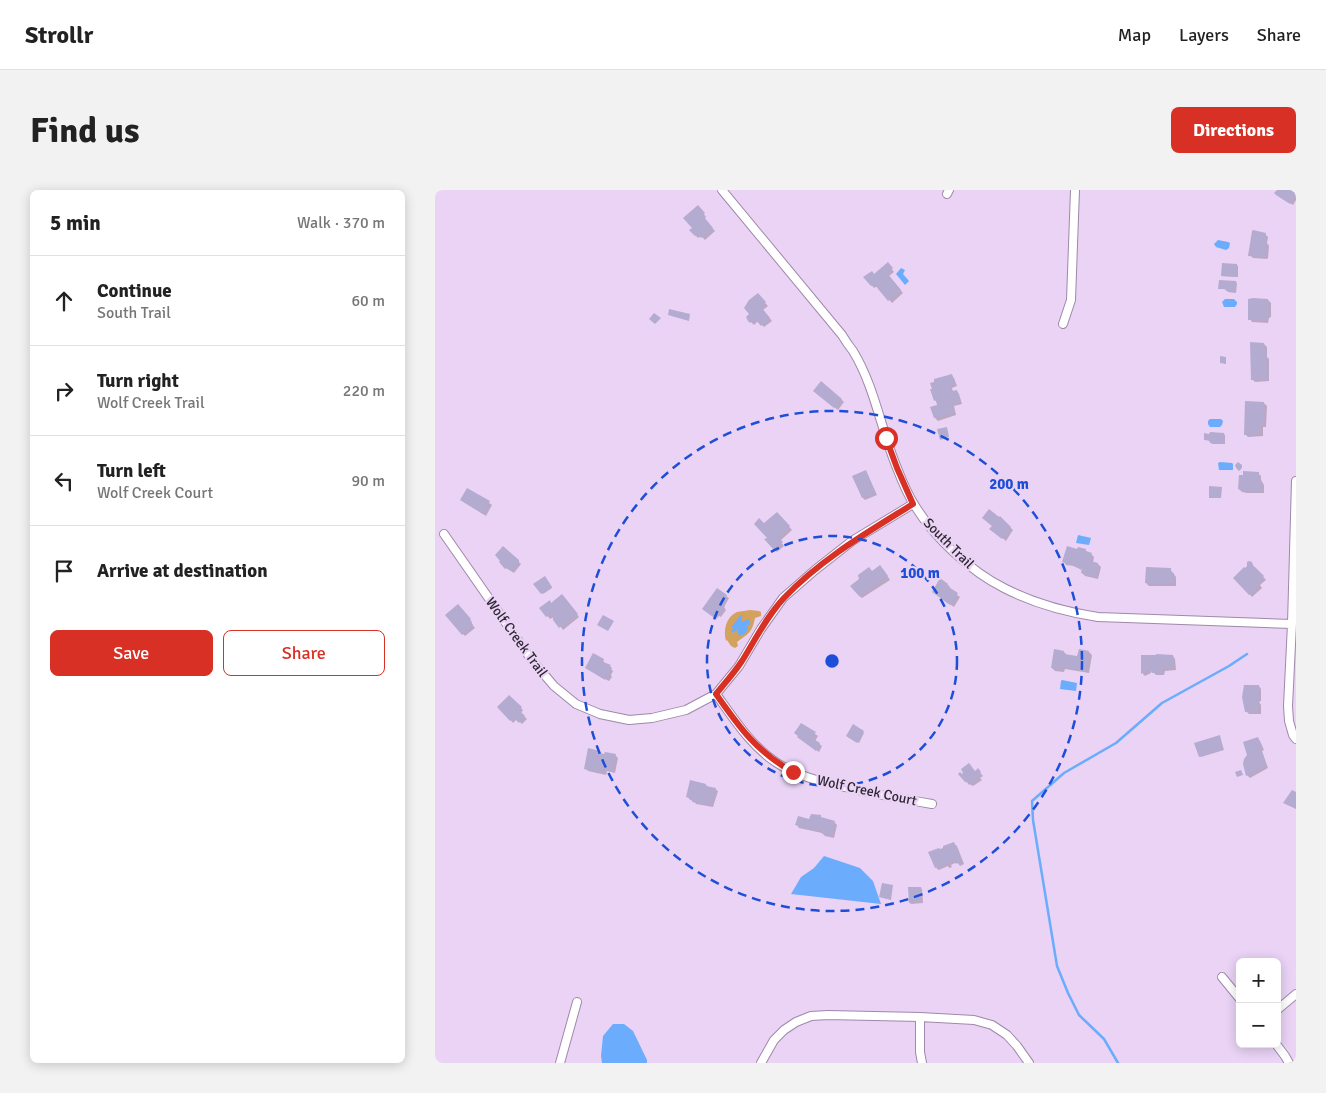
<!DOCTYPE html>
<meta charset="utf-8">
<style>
:root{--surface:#fff;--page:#f2f2f2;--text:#222;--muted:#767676;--line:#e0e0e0;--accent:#d93025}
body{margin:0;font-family:Signika,sans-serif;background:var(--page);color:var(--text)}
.controls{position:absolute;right:15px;bottom:15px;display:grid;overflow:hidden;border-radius:8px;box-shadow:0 2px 12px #0003}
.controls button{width:45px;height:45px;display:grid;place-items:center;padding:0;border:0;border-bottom:1px solid var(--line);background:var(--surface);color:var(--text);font:25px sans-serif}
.stop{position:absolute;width:15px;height:15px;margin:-11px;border:4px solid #d93025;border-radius:50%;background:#fff}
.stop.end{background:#d93025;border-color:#fff;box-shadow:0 1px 5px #0008}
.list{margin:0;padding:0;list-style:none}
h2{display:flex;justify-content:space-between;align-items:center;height:65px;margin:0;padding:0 20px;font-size:21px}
h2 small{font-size:16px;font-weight:400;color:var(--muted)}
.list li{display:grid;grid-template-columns:32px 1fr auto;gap:15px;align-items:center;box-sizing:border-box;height:90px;padding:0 20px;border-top:1px solid var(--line)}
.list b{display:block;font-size:19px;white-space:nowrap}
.list p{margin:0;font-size:16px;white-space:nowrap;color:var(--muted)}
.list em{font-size:16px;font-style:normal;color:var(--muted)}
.actions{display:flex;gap:10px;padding:15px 20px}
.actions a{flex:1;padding:11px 0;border:1px solid var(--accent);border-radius:8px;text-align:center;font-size:18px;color:var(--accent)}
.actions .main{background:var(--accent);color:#fff}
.icon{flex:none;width:28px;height:28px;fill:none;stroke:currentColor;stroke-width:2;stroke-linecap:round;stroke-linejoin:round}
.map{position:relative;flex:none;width:861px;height:873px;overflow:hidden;border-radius:8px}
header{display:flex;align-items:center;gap:30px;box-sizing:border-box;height:70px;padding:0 25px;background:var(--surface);border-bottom:1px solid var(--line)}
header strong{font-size:24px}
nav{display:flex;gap:28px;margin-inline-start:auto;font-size:18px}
.intro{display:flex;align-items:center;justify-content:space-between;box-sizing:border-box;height:120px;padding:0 30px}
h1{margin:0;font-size:35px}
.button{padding:12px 22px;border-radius:8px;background:var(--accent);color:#fff;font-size:18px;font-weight:700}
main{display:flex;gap:30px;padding:0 30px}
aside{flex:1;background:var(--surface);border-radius:8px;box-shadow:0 2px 12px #0003}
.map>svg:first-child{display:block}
</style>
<header>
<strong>Strollr</strong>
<nav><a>Map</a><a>Layers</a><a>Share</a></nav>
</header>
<div class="intro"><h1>Find us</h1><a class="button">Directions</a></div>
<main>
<aside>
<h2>5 min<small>Walk · 370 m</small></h2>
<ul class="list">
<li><svg class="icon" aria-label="ahead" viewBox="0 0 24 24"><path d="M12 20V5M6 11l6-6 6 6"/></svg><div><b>Continue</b><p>South Trail</p></div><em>60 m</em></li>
<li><svg class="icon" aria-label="right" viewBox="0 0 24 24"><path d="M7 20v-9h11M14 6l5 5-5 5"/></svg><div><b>Turn right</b><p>Wolf Creek Trail</p></div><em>220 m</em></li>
<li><svg class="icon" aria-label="left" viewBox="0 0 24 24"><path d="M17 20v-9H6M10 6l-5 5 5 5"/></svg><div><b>Turn left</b><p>Wolf Creek Court</p></div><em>90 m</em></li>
<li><svg class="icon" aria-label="arrive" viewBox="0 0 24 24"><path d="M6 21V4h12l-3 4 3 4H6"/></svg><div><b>Arrive at destination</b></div></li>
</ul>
<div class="actions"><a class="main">Save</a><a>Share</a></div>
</aside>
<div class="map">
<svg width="861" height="873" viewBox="0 0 861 873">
<rect width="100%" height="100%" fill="#ead3f5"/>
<!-- green -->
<path fill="#d3a25d" d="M 315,420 L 324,421 L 326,422 L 326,426 L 320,428 C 317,443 314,443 302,452 L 303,456 L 300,458 L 296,456 L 292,450 L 291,451 C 288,440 291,427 302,422 C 306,421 311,421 315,420 Z"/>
<!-- water -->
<path fill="#6bacfc" d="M 783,50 L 793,52 L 795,53 L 794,58 L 791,60 L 781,57 L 779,54 Z
M 466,78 L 470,80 L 468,84 L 474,91 L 470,95 L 461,84 Z
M 790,109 L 799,109 L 802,112 L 802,114 L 800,117 L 789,117 L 787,112 Z
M 775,229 L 786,229 L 788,231 L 787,235 L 785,237 L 775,237 L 773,234 L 773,231 Z
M 785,272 L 797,273 L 798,274 L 798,280 L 784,280 L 783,273 Z
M 643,345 L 656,348 L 654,355 L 641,353 Z
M 306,425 L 308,425 L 306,428 L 307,432 L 313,429 L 316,434 L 313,435 L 313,439 L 310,444 L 304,446 L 302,440 L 297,443 L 296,441 L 299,437 L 296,437 Z
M 627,490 L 642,493 L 641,501 L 625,499 L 626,491 Z
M 389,666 L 425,678 L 438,691 L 446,714 L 356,704 L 366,687 L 379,678 Z
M 178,834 L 189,834 L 198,841 L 212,870 L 212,873 L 167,873 L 166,866 L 168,846 Z"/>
<!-- shadow -->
<path fill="#0003" d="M 843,0 L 861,0 L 861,10 L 858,15 L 844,6 Z
M 266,20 L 271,27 L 269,29 L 280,41 L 270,50 L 266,46 L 263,48 L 256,41 L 258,38 Z
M 830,44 L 833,47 L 832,53 L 834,56 L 833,68 L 832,69 L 818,68 L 815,65 Z
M 453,74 L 459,82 L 454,86 L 468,103 L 457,113 L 442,96 L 439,98 L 430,87 L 440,85 Z
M 802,75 L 803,76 L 803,87 L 787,86 Z
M 801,92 L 802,93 L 801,103 L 793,102 L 792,100 L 784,98 Z
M 323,105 L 333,116 L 328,120 L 337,131 L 329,137 L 323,131 L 319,135 L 314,130 Z
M 833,110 L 836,113 L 836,127 L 834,128 L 833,133 L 817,132 L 815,129 Z
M 829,154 L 832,157 L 832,167 L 834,169 L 834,191 L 820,192 L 817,189 Z
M 516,185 L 519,188 L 522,196 L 517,198 L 518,202 L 522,201 L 524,204 L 527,214 L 519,216 L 521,225 L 503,231 L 500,228 L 504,216 L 500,210 Z
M 382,204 L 406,209 L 409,212 L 403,220 Z
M 829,213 L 832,216 L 831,237 L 828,237 L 828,246 L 813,247 L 810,244 Z
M 789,244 L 790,245 L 790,254 L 777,254 L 775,251 L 770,250 Z
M 430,282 L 433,285 L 442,305 L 430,310 L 427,307 Z
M 823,283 L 826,286 L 826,290 L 829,295 L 829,303 L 812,303 L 807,302 L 804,299 Z
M 42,305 L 57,315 L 51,326 L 26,310 Z
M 342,323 L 357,340 L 345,351 L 349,356 L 342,362 L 331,350 L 333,348 Z
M 574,336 L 578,340 L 571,351 L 559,341 Z
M 68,357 L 86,374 L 79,383 L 71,378 Z
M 655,363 L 659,367 L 658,373 L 663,374 L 666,377 L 663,389 L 650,386 L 647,383 L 648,375 L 646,380 L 640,376 L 631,375 L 629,372 Z
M 815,372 L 831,390 L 825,395 L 827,398 L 817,407 L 800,388 L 810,380 Z
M 448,379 L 455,390 L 427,408 L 424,406 L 437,382 Z
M 735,379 L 741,387 L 741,396 L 714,396 L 711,393 Z
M 109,387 L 117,398 L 108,404 L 100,394 Z
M 505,390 L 513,395 L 515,397 L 514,399 L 525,407 L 519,417 L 507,409 L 498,401 Z
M 291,406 L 294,408 L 289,417 L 291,420 L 286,427 L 284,426 L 281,429 L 272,421 Z
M 130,408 L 144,427 L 128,440 L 119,427 L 115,429 L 106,418 Z
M 23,416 L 37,432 L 36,433 L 40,438 L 30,446 L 28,444 Z
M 629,462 L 632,465 L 643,467 L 654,462 L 657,465 L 654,483 L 630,479 L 629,482 L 620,481 L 617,478 Z
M 708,466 L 738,466 L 740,469 L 741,480 L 730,481 L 729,485 L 721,485 L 717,481 L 716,483 L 710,486 L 708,484 Z
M 168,471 L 179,482 L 178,481 L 176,485 L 177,487 L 174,491 L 170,489 L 170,490 L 155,480 Z
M 824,496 L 826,499 L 826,511 L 824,512 L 826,515 L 826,524 L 814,524 L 811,521 Z
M 74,507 L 88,520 L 86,523 L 92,529 L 87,534 L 82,529 L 78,533 L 64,517 Z
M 366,534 L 383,546 L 380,551 L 387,556 L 384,562 L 367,550 Z
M 428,542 L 429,543 L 424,553 L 413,547 Z
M 785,547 L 789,560 L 766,567 L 765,566 Z
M 822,548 L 825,551 L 829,560 L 827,561 L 833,578 L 815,588 L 812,585 Z
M 180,565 L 183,568 L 180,583 L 172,581 L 171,585 L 153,581 L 150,578 Z
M 543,580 L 548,586 L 545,588 L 547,590 L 538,596 L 531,592 Z
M 271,595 L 273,597 L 280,599 L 283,601 L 278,617 L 261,614 L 259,611 L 255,610 L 253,607 Z
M 387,629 L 399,632 L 402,635 L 399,648 L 390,646 L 387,643 L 364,638 L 362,635 L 375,630 Z
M 519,654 L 522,656 L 529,674 L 525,676 L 522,672 L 516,675 L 517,677 L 514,678 L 513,676 L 504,680 L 501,678 Z
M 486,698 L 487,699 L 488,713 L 476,714 L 475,713 Z"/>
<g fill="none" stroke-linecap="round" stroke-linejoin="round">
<!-- stream -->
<path stroke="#6bacfc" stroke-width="2.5" d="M 683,873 L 669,849 L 644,825 L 633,803 L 622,776 L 598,630 L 597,611 L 629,583 L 681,553 L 727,513 L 794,476 L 812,464"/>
</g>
<!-- building -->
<path fill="#b3abd0" d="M 842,0 L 861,0 L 861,3 L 855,14 L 841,5 L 839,3 Z
M 263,15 L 270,23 L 266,27 L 268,28 L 269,27 L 278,38 L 266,48 L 262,44 L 260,46 L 254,40 L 257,38 L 248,28 Z
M 818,40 L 831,43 L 830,51 L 832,52 L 831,65 L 829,67 L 813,66 L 817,41 Z
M 453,72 L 458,78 L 452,83 L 466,100 L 453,111 L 439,94 L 436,96 L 428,87 L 437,81 L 439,84 Z
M 787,73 L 802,74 L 802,87 L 786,86 Z
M 784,90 L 801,91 L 801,102 L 791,101 L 791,99 L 783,99 Z
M 323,103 L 331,112 L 326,117 L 335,128 L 326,136 L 320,129 L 315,133 L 313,131 L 311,127 L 314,124 L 309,118 L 314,110 Z
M 818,108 L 833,109 L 834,125 L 831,125 L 831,130 L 813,130 L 813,109 Z
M 234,119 L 255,124 L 254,131 L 233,125 Z
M 219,123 L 226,128 L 220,134 L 214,129 Z
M 815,152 L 829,153 L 830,165 L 831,165 L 832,189 L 816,190 Z
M 785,166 L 791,167 L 791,174 L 785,173 Z
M 517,184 L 520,193 L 515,195 L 517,201 L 522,200 L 525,212 L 517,214 L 519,223 L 499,228 L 495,217 L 502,215 L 501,210 L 499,211 L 495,199 L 497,199 L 495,193 L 499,192 L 499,189 Z
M 386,191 L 407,209 L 399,218 L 378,201 Z
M 810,211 L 829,212 L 828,235 L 825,235 L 825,244 L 809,245 Z
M 512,237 L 514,247 L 505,250 L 502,239 Z
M 775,242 L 789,243 L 789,254 L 775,253 L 774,250 L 769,250 L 769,243 L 774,244 Z
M 803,272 L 807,275 L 807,278 L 804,281 L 801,278 L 800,275 Z
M 431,280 L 440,302 L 427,308 L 417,286 Z
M 808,281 L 824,282 L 824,288 L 825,288 L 825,291 L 827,291 L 826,301 L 808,301 L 803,299 L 804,285 L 808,285 Z
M 774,296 L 787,297 L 786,308 L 774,308 Z
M 32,298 L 55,311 L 48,324 L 25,310 Z
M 554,319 L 564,327 L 565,326 L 576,337 L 567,349 L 554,339 L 557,336 L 547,328 Z
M 342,322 L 355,336 L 343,347 L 348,352 L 339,360 L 329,349 L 332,348 L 319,334 L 324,328 L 329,333 Z
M 68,356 L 84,370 L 84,372 L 76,381 L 72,378 L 70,379 L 64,372 L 65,371 L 60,365 Z
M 632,356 L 642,359 L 643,357 L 651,359 L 651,361 L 657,363 L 655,371 L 663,373 L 660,387 L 646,383 L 647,376 L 644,375 L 643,378 L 638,376 L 638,373 L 634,374 L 627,372 Z
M 814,371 L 817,372 L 819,378 L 820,377 L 829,386 L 823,392 L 825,394 L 814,405 L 798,388 L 809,377 L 810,378 L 812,376 L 812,372 Z
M 445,375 L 453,386 L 424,406 L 415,396 L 424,389 L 423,385 L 434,377 L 437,381 Z
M 711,377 L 736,378 L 736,383 L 739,383 L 738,394 L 710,393 Z
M 110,386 L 117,397 L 106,404 L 98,394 Z
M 505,388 L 513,394 L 512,396 L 523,403 L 515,415 L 497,402 Z
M 282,398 L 292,405 L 286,414 L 290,416 L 283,426 L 280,424 L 278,427 L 267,419 Z
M 127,404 L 143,424 L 124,438 L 118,430 L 118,427 L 119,426 L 118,424 L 111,427 L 104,418 L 115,410 L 116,413 Z
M 23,414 L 36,429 L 35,430 L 38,435 L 27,445 L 10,425 Z
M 168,425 L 179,431 L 173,441 L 162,435 Z
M 619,459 L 629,461 L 629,464 L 642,466 L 644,459 L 654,461 L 651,481 L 627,477 L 626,479 L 616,478 Z
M 158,463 L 169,469 L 168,472 L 176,475 L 175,476 L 177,478 L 176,480 L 175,479 L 173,482 L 175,483 L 171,489 L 167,487 L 167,488 L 150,478 Z
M 721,464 L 738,465 L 739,477 L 728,479 L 727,483 L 717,483 L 717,479 L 714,479 L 713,480 L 706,484 L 706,465 L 721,465 Z
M 809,495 L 824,495 L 824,506 L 823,509 L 822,509 L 822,511 L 823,511 L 823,522 L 810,522 L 807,507 Z
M 74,505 L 87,517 L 84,520 L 90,526 L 84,533 L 78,527 L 75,531 L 62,517 Z
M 366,533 L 381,542 L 377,548 L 385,553 L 381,561 L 362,547 L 363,546 L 359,543 Z
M 418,534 L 429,541 L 422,553 L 411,546 Z
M 785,545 L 788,559 L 764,567 L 759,553 Z
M 823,547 L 827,557 L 825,558 L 831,575 L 811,586 L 808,574 L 809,569 L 812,565 L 808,552 Z
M 153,558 L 165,561 L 165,563 L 169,564 L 170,562 L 181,564 L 177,581 L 169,579 L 168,583 L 149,579 Z
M 534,573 L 540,581 L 543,578 L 546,582 L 543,585 L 545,587 L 534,595 L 532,592 L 530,592 L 523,584 L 525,582 L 527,584 L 528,583 L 526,579 Z
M 806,580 L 808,585 L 802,587 L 800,582 Z
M 255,590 L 271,594 L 271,596 L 281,598 L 276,615 L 257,612 L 258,609 L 251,607 Z
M 857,600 L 861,602 L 861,619 L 848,613 Z
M 376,624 L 386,625 L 386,627 L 400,631 L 396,646 L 386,643 L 387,641 L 385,640 L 381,640 L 360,635 L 363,626 L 374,629 Z
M 519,652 L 527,671 L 521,674 L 519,670 L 514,672 L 515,674 L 510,676 L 510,674 L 500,678 L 493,662 L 504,658 L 505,659 L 508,658 L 508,656 Z
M 447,693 L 458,695 L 456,710 L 444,707 Z
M 473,697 L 486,697 L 487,712 L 474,713 Z"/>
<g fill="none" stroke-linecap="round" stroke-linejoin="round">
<defs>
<path id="street" d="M 287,0 L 407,145 C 410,150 414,156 418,161 C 440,197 446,240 462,278 C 467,291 473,305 480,316 C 500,348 535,381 569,398 C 598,413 631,422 663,427 L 857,434
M 512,4 L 514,0
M 628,134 L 636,110 L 640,0
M 861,291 L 857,434 L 853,516 L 854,531 L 858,545 L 861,549
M 9,344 L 96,469 L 119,496 L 141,514 L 165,524 L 194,530 L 217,528 L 251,520 L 281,504 L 304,476 L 326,439 L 348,408 L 380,380 L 417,351 L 478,314
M 281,504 C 299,529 316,556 342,573 C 362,586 387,592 410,597 C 439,604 468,609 497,614
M 787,787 L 805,809
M 842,820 L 861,804
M 485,827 L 485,862 L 487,873
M 841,854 L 850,866 L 854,873
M 125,873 L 142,812
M 326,873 L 339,850 L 349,840 L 361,832 L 376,826 L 393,825 L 485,827 L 539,830 L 557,835 L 572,845 L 582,856 L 594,873"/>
</defs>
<!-- street casing -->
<use href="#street" stroke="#9e89a9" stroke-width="10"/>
<!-- street -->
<use href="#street" stroke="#fff" stroke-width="8"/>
</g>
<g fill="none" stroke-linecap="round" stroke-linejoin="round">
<!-- route -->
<path stroke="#d93025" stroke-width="6" d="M 358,582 C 322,562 304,537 281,504 C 290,493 299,483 307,471 C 320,450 332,426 349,408 C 386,369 433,342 478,314 L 462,278 L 451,248"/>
</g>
<!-- distance rings -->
<g fill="none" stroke="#1d4ed8" stroke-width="2.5" stroke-dasharray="9 6">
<circle cx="397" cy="471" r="125"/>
<circle cx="397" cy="471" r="250"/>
</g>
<g text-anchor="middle" stroke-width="4.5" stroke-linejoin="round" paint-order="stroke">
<!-- street labels -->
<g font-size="14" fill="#2f2633" stroke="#ead3f5">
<text transform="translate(514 353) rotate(45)" y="5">South Trail</text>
<text transform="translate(82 447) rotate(54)" y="5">Wolf Creek Trail</text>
<text transform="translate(432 600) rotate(12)" y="5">Wolf Creek Court</text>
</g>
</g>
<circle cx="397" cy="471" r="8" fill="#1d4ed8" stroke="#ead3f5" stroke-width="2.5"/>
<g font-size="15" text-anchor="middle" font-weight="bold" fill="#1d4ed8" stroke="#ead3f5" stroke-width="4.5" stroke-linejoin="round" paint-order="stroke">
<text x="574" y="299">200 m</text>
<text x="485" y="388">100 m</text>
</g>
</svg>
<div class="controls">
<button>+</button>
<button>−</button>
</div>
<div class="stop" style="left:451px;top:248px"></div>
<div class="stop end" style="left:358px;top:582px"></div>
</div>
</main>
